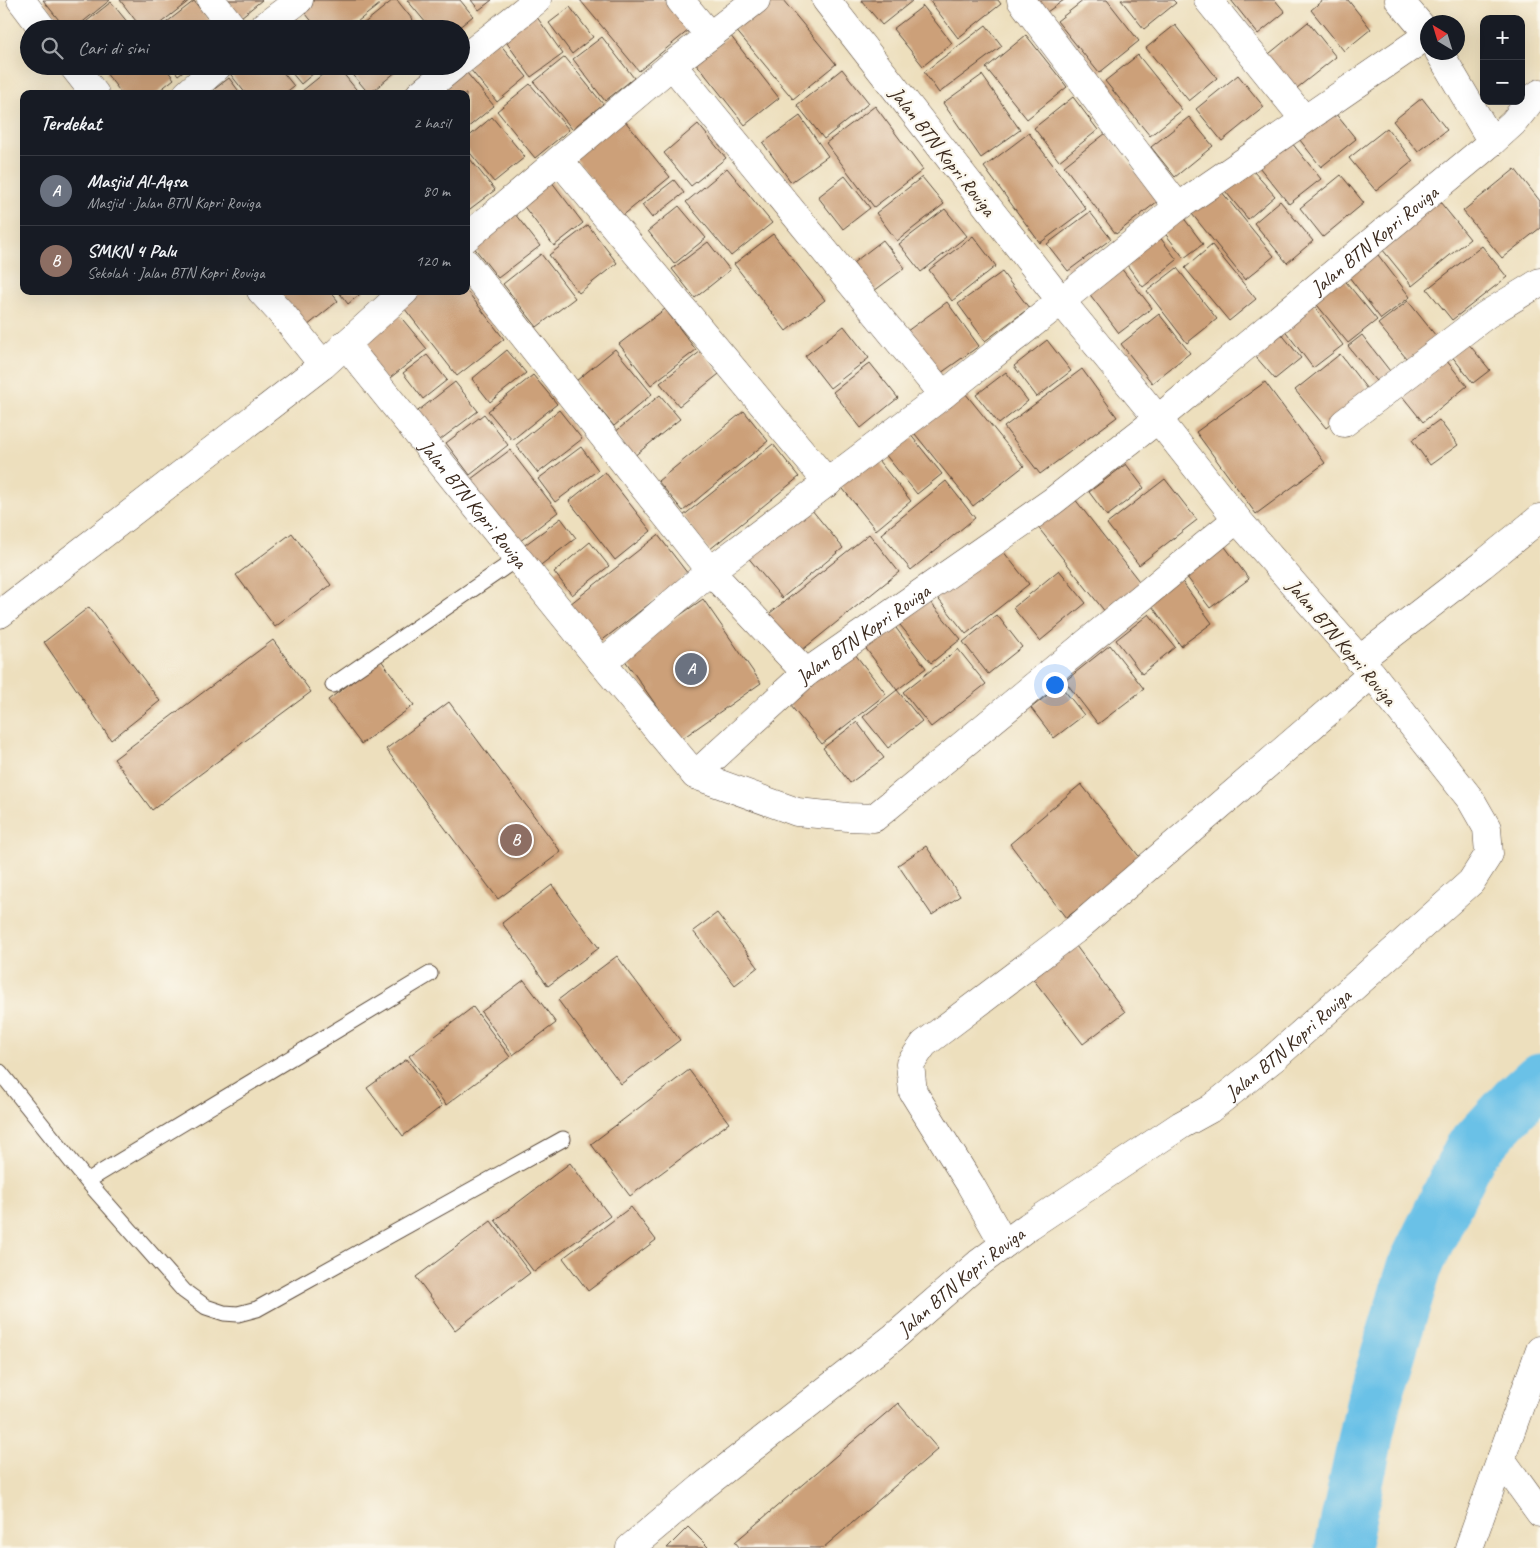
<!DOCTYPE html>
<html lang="id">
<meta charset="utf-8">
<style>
:root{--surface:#171b24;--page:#20242c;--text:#f1f3f6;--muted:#9ea1a6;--line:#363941;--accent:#d690ce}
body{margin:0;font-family:Caveat,sans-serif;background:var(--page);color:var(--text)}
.controls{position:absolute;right:15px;top:15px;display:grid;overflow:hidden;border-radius:10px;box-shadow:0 5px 20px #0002}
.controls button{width:45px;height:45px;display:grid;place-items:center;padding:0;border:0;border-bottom:1px solid var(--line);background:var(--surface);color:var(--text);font:25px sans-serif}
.compass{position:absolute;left:1420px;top:15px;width:45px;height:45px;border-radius:50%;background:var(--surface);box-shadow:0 5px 20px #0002;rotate:322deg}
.you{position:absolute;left:1054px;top:684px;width:18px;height:18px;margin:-12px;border:4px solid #fff;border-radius:50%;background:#1a73e8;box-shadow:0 0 0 8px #1a73e833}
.badge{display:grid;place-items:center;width:32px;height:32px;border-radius:50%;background:var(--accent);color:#fff;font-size:16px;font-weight:700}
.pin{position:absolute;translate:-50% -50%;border:2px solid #fff;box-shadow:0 1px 5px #0006}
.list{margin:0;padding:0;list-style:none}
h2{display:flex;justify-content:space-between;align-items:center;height:65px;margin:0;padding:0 20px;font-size:21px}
h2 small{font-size:16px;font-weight:400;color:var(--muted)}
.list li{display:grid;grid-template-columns:32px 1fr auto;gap:15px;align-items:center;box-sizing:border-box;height:70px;padding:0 20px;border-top:1px solid var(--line)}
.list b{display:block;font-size:19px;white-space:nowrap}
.list p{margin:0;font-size:16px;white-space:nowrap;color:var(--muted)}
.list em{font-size:16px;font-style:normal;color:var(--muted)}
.icon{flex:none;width:28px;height:28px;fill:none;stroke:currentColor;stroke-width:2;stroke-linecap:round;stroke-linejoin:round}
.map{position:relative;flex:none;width:1540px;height:1548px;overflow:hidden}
.search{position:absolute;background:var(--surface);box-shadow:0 5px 20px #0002;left:20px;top:20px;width:450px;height:55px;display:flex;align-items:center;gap:12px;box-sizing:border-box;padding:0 18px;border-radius:28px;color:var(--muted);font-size:19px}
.panel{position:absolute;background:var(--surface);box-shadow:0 5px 20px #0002;left:20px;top:90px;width:450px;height:205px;border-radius:10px}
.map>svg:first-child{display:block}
</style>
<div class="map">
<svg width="1540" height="1548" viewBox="0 0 1540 1548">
<rect width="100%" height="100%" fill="#fbf7ec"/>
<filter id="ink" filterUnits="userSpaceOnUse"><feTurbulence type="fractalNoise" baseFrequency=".02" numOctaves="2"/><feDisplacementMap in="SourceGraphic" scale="10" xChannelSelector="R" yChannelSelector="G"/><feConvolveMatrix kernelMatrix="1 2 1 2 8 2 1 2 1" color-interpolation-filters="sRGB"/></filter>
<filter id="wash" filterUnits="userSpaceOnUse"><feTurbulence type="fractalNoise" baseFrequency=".0096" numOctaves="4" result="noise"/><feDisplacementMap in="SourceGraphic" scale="20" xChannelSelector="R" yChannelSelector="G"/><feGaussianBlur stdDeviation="1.12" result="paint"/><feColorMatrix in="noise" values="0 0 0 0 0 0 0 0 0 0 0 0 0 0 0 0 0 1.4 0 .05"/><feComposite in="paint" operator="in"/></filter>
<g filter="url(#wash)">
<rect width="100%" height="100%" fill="#eddfbd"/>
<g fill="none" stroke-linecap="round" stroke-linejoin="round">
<!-- river -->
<path stroke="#6ac1e7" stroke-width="55" d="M 1342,1548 L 1374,1400 L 1415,1266 L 1470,1152 L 1517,1101 L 1540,1080"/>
</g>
<g id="blocks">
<!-- building -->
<path fill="#cca079" d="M 43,0 L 110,0 L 74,29 L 66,29 Z
M 120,0 L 190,0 L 153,29 L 142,29 Z
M 228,0 L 262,0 L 241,17 Z
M 314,0 L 385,0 L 348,29 L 318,29 L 302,9 Z
M 393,0 L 397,0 L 420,29 L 357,29 Z
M 407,0 L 460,0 L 473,16 L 457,29 L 431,29 Z
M 471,0 L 492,0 L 479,10 Z
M 580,0 L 664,0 L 689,30 L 639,71 Z
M 771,0 L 783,0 L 836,64 L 793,99 L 735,29 Z
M 861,0 L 911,0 L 912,1 L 882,25 Z
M 929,0 L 998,0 L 1001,4 L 958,38 Z
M 1034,0 L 1064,0 L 1044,14 Z
M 1084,0 L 1107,0 L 1139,41 L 1099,73 L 1057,21 Z
M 1121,0 L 1173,0 L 1176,3 L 1144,29 Z
M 1231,0 L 1275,0 L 1285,12 L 1258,34 Z
M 1323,0 L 1348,0 L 1371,29 L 1344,51 L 1311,10 Z
M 194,1 L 216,29 L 158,29 Z
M 111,2 L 133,29 L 77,29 Z
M 923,6 L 952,43 L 923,66 L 893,29 Z
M 570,7 L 593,37 L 572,54 L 549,23 Z
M 290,11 L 306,29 L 270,29 Z
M 534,13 L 563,54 L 531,77 L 502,36 Z
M 1308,22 L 1336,57 L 1292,92 L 1264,58 Z
M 986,25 L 1002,46 L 939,93 L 924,72 Z
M 1175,25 L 1217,78 L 1189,101 L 1146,48 Z
M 730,35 L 779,98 L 745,125 L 695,62 Z
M 1026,35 L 1067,87 L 1027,119 L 986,68 Z
M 602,37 L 634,78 L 605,101 L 573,59 Z
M 495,38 L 527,77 L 497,102 L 465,63 Z
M 1138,55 L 1182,110 L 1150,136 L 1105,81 Z
M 565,57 L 603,104 L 572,129 L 534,82 Z
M 114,66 L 164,66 L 174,79 L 155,94 L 122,94 L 106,73 Z
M 171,66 L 190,66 L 178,75 Z
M 224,66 L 278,66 L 294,86 L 284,94 L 246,94 Z
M 286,66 L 322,66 L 301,84 Z
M 333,66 L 337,66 L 360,94 L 304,94 L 302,91 Z
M 346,66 L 403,66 L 369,94 Z
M 462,67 L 494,106 L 466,129 L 466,94 L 430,94 Z
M 842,69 L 869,103 L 824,139 L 797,105 Z
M 982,75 L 1020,130 L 981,158 L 943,103 Z
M 1238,75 L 1264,107 L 1222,141 L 1196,109 Z
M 229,78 L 241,94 L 208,94 Z
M 530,84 L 569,130 L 535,158 L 497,111 Z
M 1073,97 L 1098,130 L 1059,161 L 1034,128 Z
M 1422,98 L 1447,130 L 1418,152 L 1393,121 Z
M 875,106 L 923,170 L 874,207 L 826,143 Z
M 1331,108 L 1356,139 L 1321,167 L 1296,135 Z
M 621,116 L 670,177 L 621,217 L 572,155 Z
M 800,116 L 828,156 L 791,182 L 763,143 Z
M 492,117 L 525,157 L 494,182 L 466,148 L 466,139 Z
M 1189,117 L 1213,146 L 1175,177 L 1151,147 Z
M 698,124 L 726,158 L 691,186 L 664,153 Z
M 1387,128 L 1413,161 L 1376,191 L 1349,158 Z
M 1029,133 L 1086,209 L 1040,243 L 984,167 Z
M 1106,133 L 1158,201 L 1116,234 L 1064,166 Z
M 1287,137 L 1321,179 L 1289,204 L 1255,162 Z
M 466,154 L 495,190 L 466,212 Z
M 1247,164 L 1275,196 L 1248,219 L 1221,186 Z
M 727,168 L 772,223 L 731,256 L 686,202 Z
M 1515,169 L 1540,201 L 1540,228 L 1502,258 L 1463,211 Z
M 1341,175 L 1364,203 L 1323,237 L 1300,208 Z
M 845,176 L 870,208 L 843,229 L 818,197 Z
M 922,177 L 944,204 L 897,241 L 876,213 Z
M 674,180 L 684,193 L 652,218 L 642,205 Z
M 551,181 L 583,223 L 554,246 L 522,204 Z
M 1217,186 L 1274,256 L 1245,280 L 1188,209 Z
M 1436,197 L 1470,239 L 1412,286 L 1378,244 Z
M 1280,201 L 1313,241 L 1287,263 L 1254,223 Z
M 679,206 L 706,238 L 674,264 L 648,231 Z
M 511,209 L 540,246 L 498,278 L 469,241 Z
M 945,209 L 967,236 L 921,272 L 899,244 Z
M 1090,212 L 1111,239 L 1068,271 L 1047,244 Z
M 1180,213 L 1203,244 L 1184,258 L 1160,227 Z
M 588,225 L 617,263 L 579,293 L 549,255 Z
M 1156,232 L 1177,260 L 1143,287 L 1122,258 Z
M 773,234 L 825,300 L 786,331 L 734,264 Z
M 973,236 L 996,266 L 952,301 L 929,270 Z
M 883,240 L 905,268 L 874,291 L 853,263 Z
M 708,242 L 730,270 L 695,298 L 672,269 Z
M 1212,245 L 1256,299 L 1229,321 L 1185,268 Z
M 1482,246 L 1507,277 L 1452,320 L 1427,289 Z
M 1372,247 L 1410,297 L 1381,319 L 1343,269 Z
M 541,254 L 575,298 L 537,327 L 503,284 Z
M 1117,263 L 1152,308 L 1119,333 L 1085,288 Z
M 1177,268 L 1217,319 L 1187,343 L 1147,291 Z
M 1002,272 L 1029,308 L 985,341 L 958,304 Z
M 1342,277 L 1377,320 L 1348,343 L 1313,300 Z
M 277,291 L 330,291 L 338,301 L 307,326 Z
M 338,291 L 364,291 L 348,304 Z
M 418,291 L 467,291 L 504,339 L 457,376 L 401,304 Z
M 1408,301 L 1440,341 L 1411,364 L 1378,324 Z
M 947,302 L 979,346 L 934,378 L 903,334 Z
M 1311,302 L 1343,345 L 1313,368 L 1281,325 Z
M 394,309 L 427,349 L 386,381 L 355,342 Z
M 665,309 L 696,350 L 651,385 L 619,344 Z
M 1159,314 L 1190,353 L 1152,383 L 1121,344 Z
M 844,326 L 869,358 L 830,388 L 805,356 Z
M 1276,327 L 1301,358 L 1275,379 L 1249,349 Z
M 1362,335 L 1393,375 L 1379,385 L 1348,346 Z
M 1463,337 L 1490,370 L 1473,383 L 1447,350 Z
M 1047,340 L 1071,371 L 1037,397 L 1014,366 Z
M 615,349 L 652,394 L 614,426 L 576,381 Z
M 507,350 L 526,373 L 490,402 L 472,379 Z
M 701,351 L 719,374 L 679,406 L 660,383 Z
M 1340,354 L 1370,393 L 1326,428 L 1295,390 Z
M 427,355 L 447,380 L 423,399 L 403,373 Z
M 1442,355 L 1467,386 L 1423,422 L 1398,391 Z
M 870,363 L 898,398 L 861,428 L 833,392 Z
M 1082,369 L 1117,417 L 1040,474 L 1004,427 Z
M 1006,372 L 1028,401 L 999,424 L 976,395 Z
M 533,375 L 557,404 L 512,440 L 488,411 Z
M 455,382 L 478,411 L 436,443 L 414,414 Z
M 1265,382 L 1325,463 L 1256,514 L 1196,432 Z
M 961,388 L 1024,466 L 973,506 L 911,429 Z
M 660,395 L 680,419 L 633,457 L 614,433 Z
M 559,410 L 582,439 L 538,473 L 516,445 Z
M 744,411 L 768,441 L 683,511 L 658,481 Z
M 484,414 L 508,445 L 470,475 L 446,443 Z
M 1439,420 L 1458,445 L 1430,465 L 1412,440 Z
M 905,428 L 942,474 L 917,494 L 880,448 Z
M 773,444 L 799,477 L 709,550 L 683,516 Z
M 581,447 L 598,470 L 555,502 L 538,479 Z
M 510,450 L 558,512 L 515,545 L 467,482 Z
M 874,455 L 911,501 L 876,530 L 839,484 Z
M 1126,464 L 1144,488 L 1107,516 L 1089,492 Z
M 605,472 L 651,531 L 615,560 L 569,501 Z
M 1165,479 L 1197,520 L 1139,565 L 1107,524 Z
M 946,481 L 975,518 L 911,570 L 881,534 Z
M 1074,498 L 1142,585 L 1106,613 L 1037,526 Z
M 807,504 L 843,548 L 782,598 L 746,555 Z
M 561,518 L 576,538 L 533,571 L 518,550 Z
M 292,533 L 331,585 L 275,627 L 236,575 Z
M 869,534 L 899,572 L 796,655 L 765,617 Z
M 658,535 L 688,574 L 600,642 L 570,604 Z
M 1220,540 L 1249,579 L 1210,608 L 1181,569 Z
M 590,542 L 609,566 L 572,595 L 554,572 Z
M 999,546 L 1029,584 L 966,634 L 936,596 Z
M 1059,570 L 1086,603 L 1040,641 L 1013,608 Z
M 1178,576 L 1212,623 L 1181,646 L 1147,599 Z
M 925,596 L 961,639 L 931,663 L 896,620 Z
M 703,599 L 761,683 L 680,740 L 622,656 Z
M 89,607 L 160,701 L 111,740 L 44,642 Z
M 1149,614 L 1175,647 L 1142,674 L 1116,640 Z
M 997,615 L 1022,647 L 988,674 L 963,642 Z
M 893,624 L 926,668 L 897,690 L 864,646 Z
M 273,640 L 311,692 L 152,810 L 114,759 Z
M 1110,645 L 1144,689 L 1098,724 L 1065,681 Z
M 851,649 L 886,694 L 822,744 L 786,700 Z
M 958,649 L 986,684 L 931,727 L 903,692 Z
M 381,660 L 414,705 L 361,744 L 328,700 Z
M 1060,685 L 1084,715 L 1054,738 L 1031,708 Z
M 897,690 L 922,721 L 888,748 L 863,717 Z
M 449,702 L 561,852 L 498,899 L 386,749 Z
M 857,722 L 884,758 L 850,783 L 823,748 Z
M 1081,784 L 1142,860 L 1066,918 L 1010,844 Z
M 926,846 L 960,896 L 932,915 L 898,865 Z
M 552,885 L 599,948 L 548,986 L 502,923 Z
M 717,913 L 758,967 L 735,985 L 693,931 Z
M 1076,946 L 1125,1012 L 1083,1044 L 1033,979 Z
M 617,956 L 680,1040 L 621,1084 L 558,1000 Z
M 524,980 L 556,1023 L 513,1055 L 481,1012 Z
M 473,1007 L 510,1057 L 446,1105 L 409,1056 Z
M 407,1059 L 442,1106 L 403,1136 L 367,1088 Z
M 689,1070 L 729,1123 L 630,1196 L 591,1144 Z
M 570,1163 L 610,1216 L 534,1272 L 495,1220 Z
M 631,1207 L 656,1240 L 588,1291 L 563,1258 Z
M 491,1221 L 530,1273 L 455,1330 L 416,1277 Z
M 898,1403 L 938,1449 L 823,1548 L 740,1548 L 735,1542 Z
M 688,1527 L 709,1548 L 667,1548 Z"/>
</g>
</g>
<g filter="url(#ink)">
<use href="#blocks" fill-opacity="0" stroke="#564536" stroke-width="1"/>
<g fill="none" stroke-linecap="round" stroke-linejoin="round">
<defs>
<path id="lane" d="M 333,685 L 518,558
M 0,1072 L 87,1181 L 184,1291 L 206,1307 L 224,1313 L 238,1314 L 257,1309 L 563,1139
M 87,1181 L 430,974"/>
<g id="street">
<path d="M 21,0 L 43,29"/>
<path d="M 211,0 L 234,29"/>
<path d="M 680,0 L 709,35"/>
<path d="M 1021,0 L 1178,207"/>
<path d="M 1208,0 L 1304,119"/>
<path d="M 1399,0 L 1428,34"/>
<path d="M 261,29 L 299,0"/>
<path d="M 1439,52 L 1492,142"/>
<path d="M 461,61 L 537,0"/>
<path d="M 672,65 L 943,395"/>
<path d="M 73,66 L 95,94"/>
<path d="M 187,94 L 218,66"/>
<path d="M 420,94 L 454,66"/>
<path d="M 559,160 L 828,483"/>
<path d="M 466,238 L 672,65 L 756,0"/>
<path d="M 466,263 L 710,571 L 806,673"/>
<path d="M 261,291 L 283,315 L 323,365"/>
<path id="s1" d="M 345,344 L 602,663 L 695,775 L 806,673 L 1053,501 L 1158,419 L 1492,142 L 1513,123 L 1532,99 L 1540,93"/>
<path d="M 1344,423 L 1486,315 L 1540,282"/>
<path d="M 0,614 L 323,365 L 405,291"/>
<path d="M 1359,660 L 1482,565 L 1540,518"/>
<path d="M 602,663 L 710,571 L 943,395 L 1061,301 L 1178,207 L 1428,35"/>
<path d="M 695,775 L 797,812 L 848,817 L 874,818 L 1237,519"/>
<path d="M 1004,1244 L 970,1184 L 913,1092 L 910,1064 L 924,1044 L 1075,930 L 1372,674"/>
<path d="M 1501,1459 L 1540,1513"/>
<path id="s2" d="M 630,1548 L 701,1488 L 894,1337 L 979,1263 L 1029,1226 L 1181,1125 L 1210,1109 L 1274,1058 L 1471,882 L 1489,854 L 1487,828 L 1471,800 L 1372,674 L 1237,519 L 1158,419 L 1061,301 L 826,0"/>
<path d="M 1469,1548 L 1540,1350"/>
</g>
</defs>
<!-- lane casing -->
<use href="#lane" stroke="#564536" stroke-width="17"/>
<!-- street casing -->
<use href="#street" stroke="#564536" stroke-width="29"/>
<!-- lane -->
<use href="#lane" stroke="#fff" stroke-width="15"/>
<!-- street -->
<use href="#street" stroke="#fff" stroke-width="28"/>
</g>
</g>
<g text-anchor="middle" stroke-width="4.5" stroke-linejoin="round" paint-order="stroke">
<!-- street labels -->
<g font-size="20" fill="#3b2a1e" stroke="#fbf7ec">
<text transform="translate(943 151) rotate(52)" y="7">Jalan BTN Kopri Roviga</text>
<text dy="7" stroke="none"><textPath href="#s1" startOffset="1421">Jalan BTN Kopri Roviga</textPath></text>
<text dy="7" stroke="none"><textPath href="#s1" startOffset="205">Jalan BTN Kopri Roviga</textPath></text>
<text dy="7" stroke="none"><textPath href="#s1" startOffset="775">Jalan BTN Kopri Roviga</textPath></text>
<text transform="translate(1342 642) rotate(50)" y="7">Jalan BTN Kopri Roviga</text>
<text dy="7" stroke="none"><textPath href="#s2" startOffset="830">Jalan BTN Kopri Roviga</textPath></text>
<text dy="7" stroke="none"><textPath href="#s2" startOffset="425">Jalan BTN Kopri Roviga</textPath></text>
</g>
</g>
</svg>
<div class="controls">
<button>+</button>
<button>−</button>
</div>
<svg class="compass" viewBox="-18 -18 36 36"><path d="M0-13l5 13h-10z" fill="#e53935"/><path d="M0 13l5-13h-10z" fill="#9ea1a6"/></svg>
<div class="you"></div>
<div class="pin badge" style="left:691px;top:669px;background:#6b7280">A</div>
<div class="pin badge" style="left:516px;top:840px;background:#8d6e63">B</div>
<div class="search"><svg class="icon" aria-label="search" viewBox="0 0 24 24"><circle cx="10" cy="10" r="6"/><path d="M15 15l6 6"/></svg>Cari di sini</div>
<section class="panel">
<h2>Terdekat<small>2 hasil</small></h2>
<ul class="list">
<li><span class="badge" style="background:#6b7280">A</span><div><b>Masjid Al-Aqsa</b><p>Masjid · Jalan BTN Kopri Roviga</p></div><em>80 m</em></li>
<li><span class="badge" style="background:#8d6e63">B</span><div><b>SMKN 4 Palu</b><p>Sekolah · Jalan BTN Kopri Roviga</p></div><em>120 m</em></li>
</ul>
</section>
</div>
